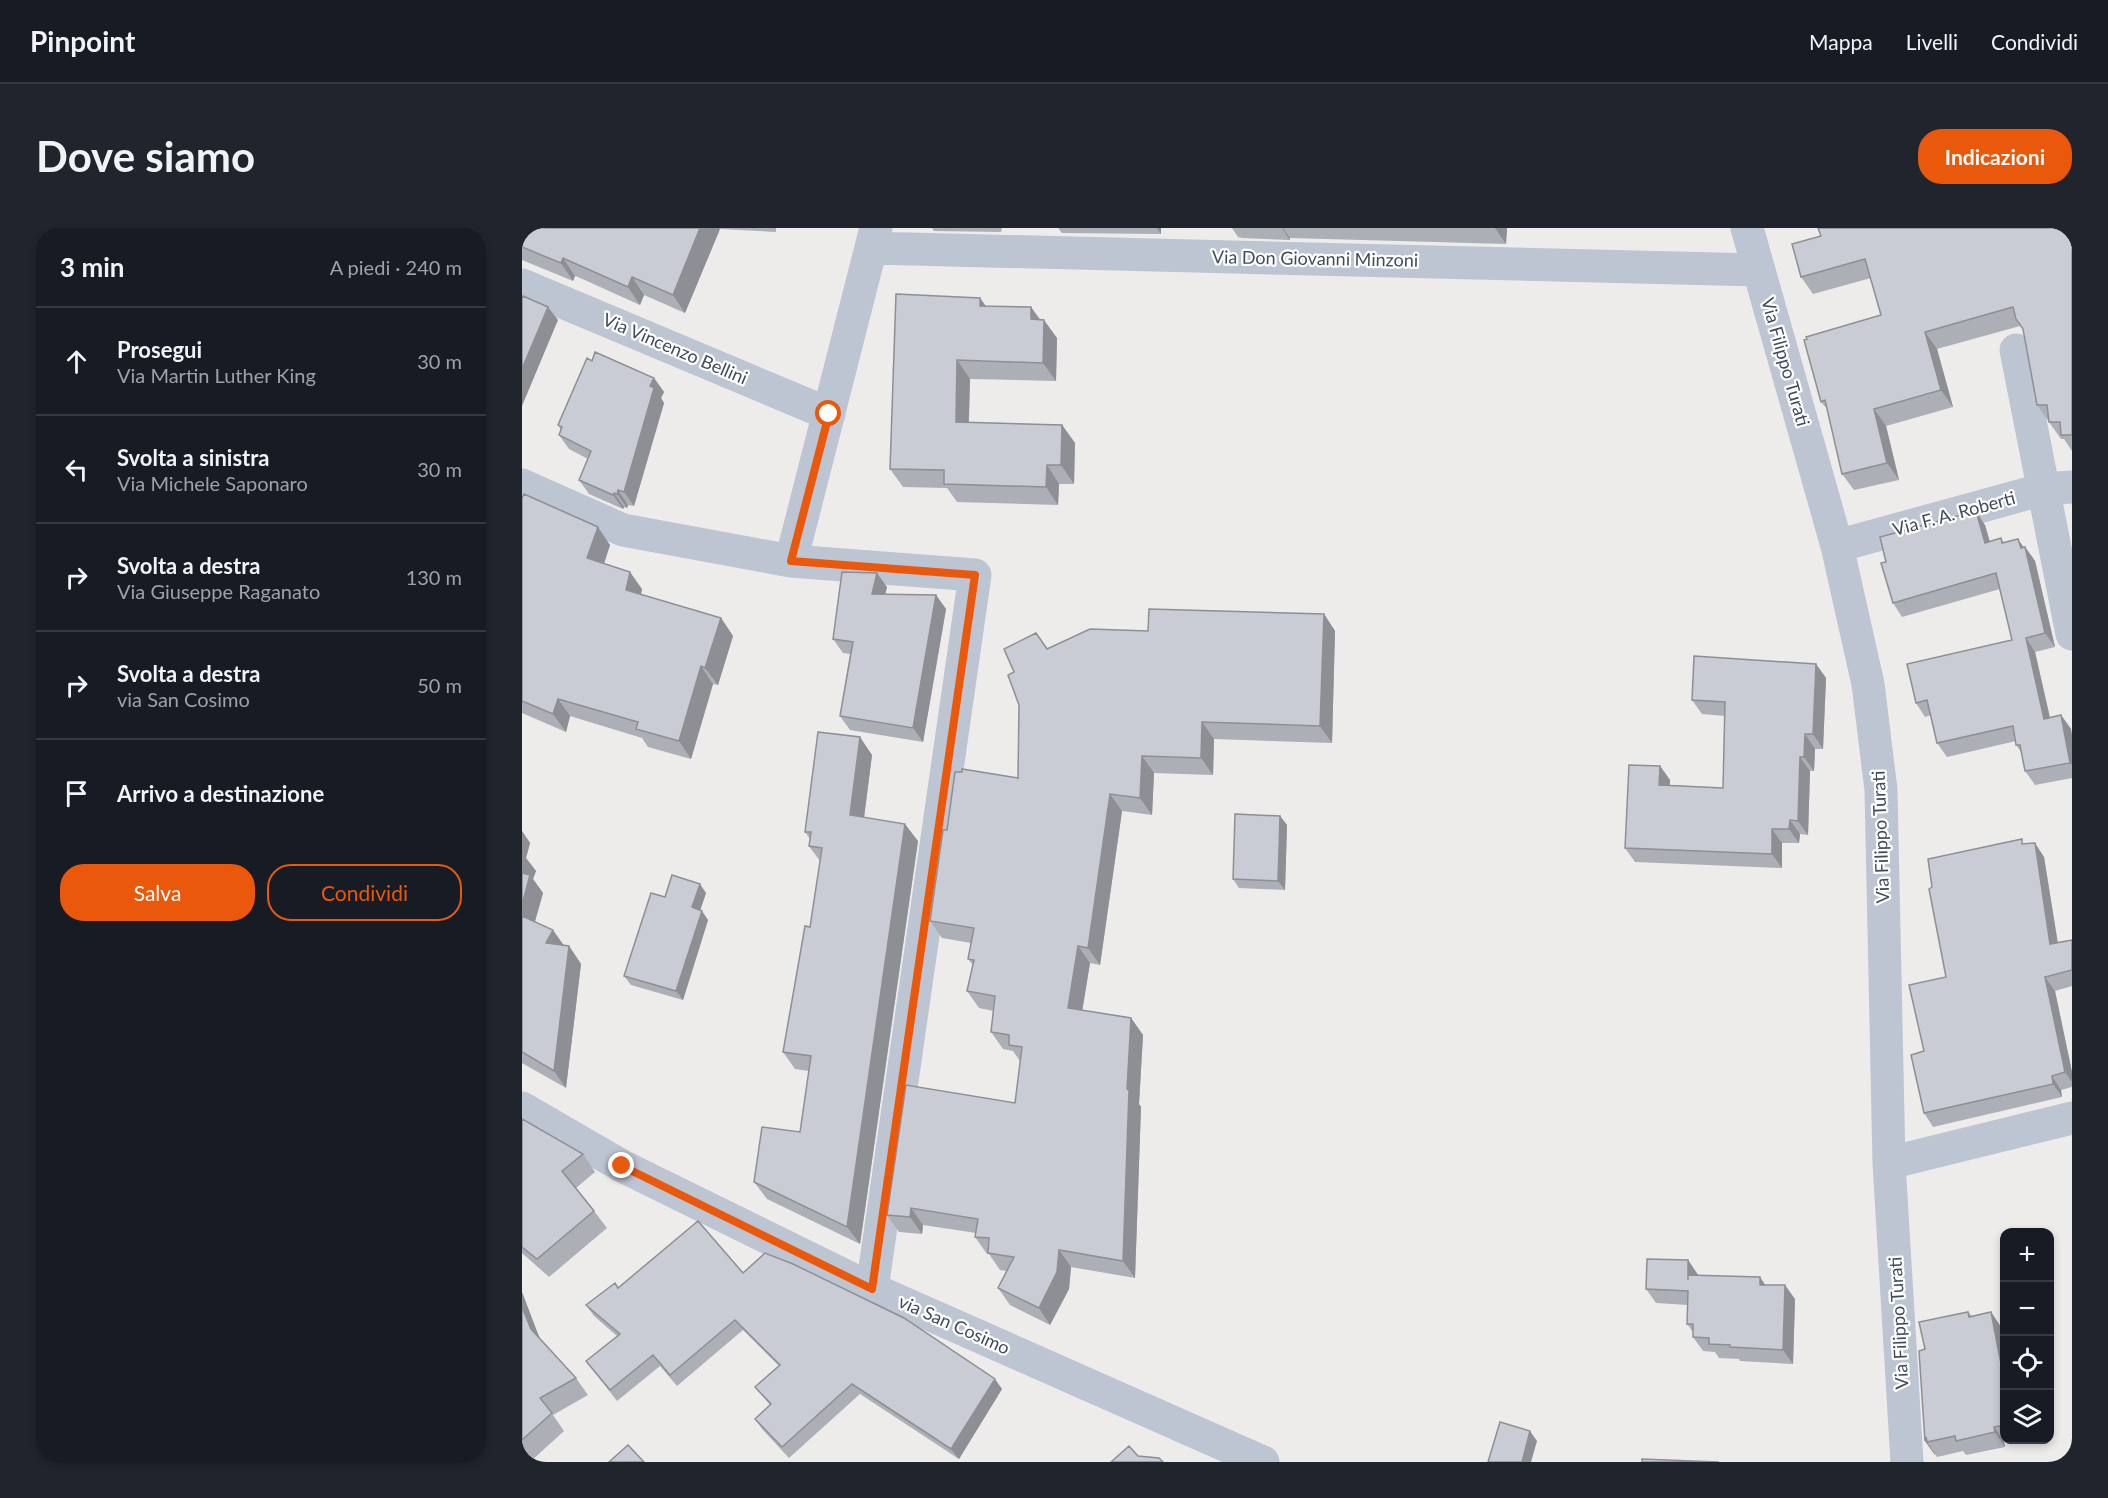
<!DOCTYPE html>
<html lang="it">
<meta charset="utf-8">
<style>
:root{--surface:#171b24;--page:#20242c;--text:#f1f3f6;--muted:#9ea1a6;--line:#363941;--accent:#ea580c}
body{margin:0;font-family:Lato,sans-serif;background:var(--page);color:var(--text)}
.controls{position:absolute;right:18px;bottom:18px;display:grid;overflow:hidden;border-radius:12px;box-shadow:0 3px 9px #0003}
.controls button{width:54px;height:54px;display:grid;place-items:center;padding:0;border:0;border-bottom:2px solid var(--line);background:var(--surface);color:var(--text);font:30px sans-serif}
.stop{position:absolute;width:18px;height:18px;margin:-14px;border:4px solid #ea580c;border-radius:50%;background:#fff}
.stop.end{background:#ea580c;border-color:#fff;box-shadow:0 2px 6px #0008}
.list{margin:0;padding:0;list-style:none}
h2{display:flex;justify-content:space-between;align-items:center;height:78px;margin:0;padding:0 24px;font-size:26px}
h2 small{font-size:20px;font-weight:400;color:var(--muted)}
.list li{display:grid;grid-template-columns:39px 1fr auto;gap:18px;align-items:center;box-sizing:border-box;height:108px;padding:0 24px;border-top:2px solid var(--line)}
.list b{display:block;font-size:22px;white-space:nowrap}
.list p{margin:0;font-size:20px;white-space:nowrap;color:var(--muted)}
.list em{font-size:20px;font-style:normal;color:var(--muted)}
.actions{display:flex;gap:12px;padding:18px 24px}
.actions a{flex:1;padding:14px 0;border:2px solid var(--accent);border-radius:24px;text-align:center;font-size:21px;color:var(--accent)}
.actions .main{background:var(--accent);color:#fff}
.icon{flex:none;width:33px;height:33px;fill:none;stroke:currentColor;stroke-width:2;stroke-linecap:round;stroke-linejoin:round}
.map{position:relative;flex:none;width:1550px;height:1234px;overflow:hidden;border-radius:24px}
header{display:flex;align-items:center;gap:36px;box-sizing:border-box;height:84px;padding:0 30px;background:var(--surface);border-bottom:2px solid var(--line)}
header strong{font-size:28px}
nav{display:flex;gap:33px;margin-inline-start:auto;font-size:21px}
.intro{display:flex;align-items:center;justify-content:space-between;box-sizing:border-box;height:144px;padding:0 36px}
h1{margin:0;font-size:42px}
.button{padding:15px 27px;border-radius:24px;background:var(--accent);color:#fff;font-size:21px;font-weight:700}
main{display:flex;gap:36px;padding:0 36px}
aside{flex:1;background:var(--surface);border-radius:24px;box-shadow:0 3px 9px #0003}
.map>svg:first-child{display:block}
</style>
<header>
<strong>Pinpoint</strong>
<nav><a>Mappa</a><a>Livelli</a><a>Condividi</a></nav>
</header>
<div class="intro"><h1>Dove siamo</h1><a class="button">Indicazioni</a></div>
<main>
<aside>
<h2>3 min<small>A piedi · 240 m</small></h2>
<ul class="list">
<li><svg class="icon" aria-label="ahead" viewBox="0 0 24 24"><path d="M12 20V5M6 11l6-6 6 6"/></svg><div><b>Prosegui</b><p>Via Martin Luther King</p></div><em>30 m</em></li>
<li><svg class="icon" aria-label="left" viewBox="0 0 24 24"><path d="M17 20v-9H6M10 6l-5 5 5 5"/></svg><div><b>Svolta a sinistra</b><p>Via Michele Saponaro</p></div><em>30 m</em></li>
<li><svg class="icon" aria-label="right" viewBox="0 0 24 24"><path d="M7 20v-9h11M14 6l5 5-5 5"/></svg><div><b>Svolta a destra</b><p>Via Giuseppe Raganato</p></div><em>130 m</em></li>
<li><svg class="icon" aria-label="right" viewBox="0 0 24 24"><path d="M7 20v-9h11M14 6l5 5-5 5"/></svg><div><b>Svolta a destra</b><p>via San Cosimo</p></div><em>50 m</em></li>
<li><svg class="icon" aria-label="arrive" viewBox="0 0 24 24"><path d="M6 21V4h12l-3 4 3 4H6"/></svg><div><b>Arrivo a destinazione</b></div></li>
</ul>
<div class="actions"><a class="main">Salva</a><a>Condividi</a></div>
</aside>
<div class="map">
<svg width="1550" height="1234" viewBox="0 0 1550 1234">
<rect width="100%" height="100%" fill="#eeebeb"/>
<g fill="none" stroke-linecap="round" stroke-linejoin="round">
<!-- minor -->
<path stroke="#bdc5d2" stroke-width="33" d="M 1225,0 L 1315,318 L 1346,456 L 1359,562 L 1367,935 L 1385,1234
M 349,20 L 1237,42
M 0,57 L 307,186
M 1494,122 L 1550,406
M 0,257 L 101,302 L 269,333 L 453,347 L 350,1061
M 1315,318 L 1522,261 L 1550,259
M 269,333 L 354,0
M 0,880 L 100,938 L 350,1061 L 741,1234
M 1367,935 L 1550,890"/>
</g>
<!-- wall -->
<path fill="#adafb6" d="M 0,0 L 254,0 L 254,4 L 198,1 L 163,85 L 122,67 L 118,77 L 56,49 L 53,48 L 51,53 L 0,32 Z
M 410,0 L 480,0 L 479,4 L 412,3 Z
M 536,0 L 639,0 L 639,6 L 540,5 Z
M 710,0 L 985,0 L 984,16 L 768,10 L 768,12 L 720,10 L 716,9 Z
M 1550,0 L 1550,223 L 1542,211 L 1539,211 L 1515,177 L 1501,101 L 1498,98 L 1415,121 L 1431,179 L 1364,198 L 1377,252 L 1332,262 L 1320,246 L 1306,182 L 1299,174 L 1359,87 L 1349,50 L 1291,66 L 1279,49 L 1299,8 Z
M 458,70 L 464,78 L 509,79 L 518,91 L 535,110 L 534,153 L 448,151 L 447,194 L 540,197 L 553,215 L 552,256 L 537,256 L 536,277 L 435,274 L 425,260 L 381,259 L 368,241 Z
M 70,133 L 132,150 L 142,164 L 139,170 L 142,175 L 112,278 L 106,277 L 105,280 L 102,279 L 101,281 L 67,266 L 57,252 L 66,231 L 47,221 L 37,207 L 39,202 L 36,197 Z
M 0,270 L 88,317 L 82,335 L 120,361 L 119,367 L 199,390 L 211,408 L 196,457 L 191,456 L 169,531 L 126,519 L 120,510 L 48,488 L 44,504 L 0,485 Z
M 1463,297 L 1468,314 L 1479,310 L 1482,315 L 1503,319 L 1513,333 L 1533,419 L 1513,424 L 1528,489 L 1539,487 L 1549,501 L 1550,508 L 1550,550 L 1513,557 L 1503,543 L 1500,525 L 1494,517 L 1494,513 L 1425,529 L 1415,515 L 1409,487 L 1403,489 L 1394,475 L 1490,412 L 1478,361 L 1380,389 L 1371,375 L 1364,334 Z
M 365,359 L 363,366 L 414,367 L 424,381 L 401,514 L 328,502 L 318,488 L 328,426 L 321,425 L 311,411 Z
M 802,386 L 813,403 L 810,515 L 692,511 L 691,547 L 632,545 L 630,587 L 600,583 L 578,737 L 568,735 L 560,782 L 609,790 L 621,807 L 617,876 L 619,879 L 613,1050 L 549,1039 L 547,1061 L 528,1097 L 488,1077 L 476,1060 L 485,1043 L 478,1042 L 467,1026 L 465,1026 L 453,1009 L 454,1005 L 401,997 L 400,1006 L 377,1004 L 365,987 L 493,875 L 498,833 L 491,823 L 481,821 L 469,804 L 472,783 L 457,780 L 445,763 L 451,737 L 446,731 L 449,715 L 420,710 L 408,693 L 425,602 L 496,550 L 497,477 L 492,444 L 514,405 L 526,421 L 626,403 Z
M 1294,436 L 1304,450 L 1301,521 L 1293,521 L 1292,543 L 1288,543 L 1286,607 L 1278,606 L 1277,615 L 1260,615 L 1260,640 L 1113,634 L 1103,620 L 1138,538 L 1148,552 L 1148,557 L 1201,560 L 1203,488 L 1180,486 L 1170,472 Z
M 350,527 L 342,590 L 396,613 L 338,1016 L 245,971 L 232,954 L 278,904 L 287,843 L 273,841 L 261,824 L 288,699 L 298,633 L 287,618 L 288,611 L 283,604 Z
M 758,588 L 765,597 L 763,662 L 717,660 L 711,651 Z
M 0,603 L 8,615 L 4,630 L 14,643 L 11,651 L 21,665 L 13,693 L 42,718 L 47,718 L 59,736 L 44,860 L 0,835 Z
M 1504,616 L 1522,629 L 1536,715 L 1550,712 L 1550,758 L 1533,763 L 1550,844 L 1550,859 L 1539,862 L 1540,869 L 1411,899 L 1402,885 L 1402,823 L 1424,749 Z
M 184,665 L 178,682 L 186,692 L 161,772 L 109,757 L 102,748 L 143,669 Z
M 0,891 L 61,926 L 73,944 L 54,960 L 72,983 L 85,1000 L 27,1049 L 0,1025 Z
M 1166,1032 L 1176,1047 L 1243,1057 L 1273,1071 L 1271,1136 L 1218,1133 L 1217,1131 L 1197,1130 L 1193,1124 L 1181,1123 L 1171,1109 L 1171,1104 L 1165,1096 L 1166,1077 L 1134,1075 L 1124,1061 Z
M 221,1045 L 480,1161 L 437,1231 L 338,1166 L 267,1230 L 241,1202 L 233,1191 L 248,1177 L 233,1159 L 257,1138 L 221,1102 L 155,1158 L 138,1138 L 95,1173 L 64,1133 L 95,1108 L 72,1088 L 64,1077 L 96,1059 Z
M 0,1064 L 18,1112 L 54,1150 L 66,1167 L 31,1187 L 42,1203 L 8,1234 L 0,1234 Z
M 1446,1084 L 1450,1088 L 1469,1084 L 1479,1099 L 1482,1117 L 1482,1212 L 1491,1212 L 1482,1214 L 1483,1219 L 1444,1227 L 1441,1223 L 1415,1229 L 1413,1226 L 1413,1227 L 1403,1213 L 1403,1121 Z"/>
<!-- shaded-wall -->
<path fill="#8d8f94" d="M 178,0 L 197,0 L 198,1 L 163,85 L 151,67 Z
M 635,0 L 639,0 L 639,6 Z
M 760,0 L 761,0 L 768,10 L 768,12 Z
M 973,0 L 985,0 L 984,16 Z
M 41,30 L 53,48 L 51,53 L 39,35 Z
M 110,49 L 122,67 L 118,77 L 106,59 Z
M 458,70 L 471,89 L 458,78 Z
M 26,79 L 36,92 L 0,178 L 0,141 Z
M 509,79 L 522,98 L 522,92 L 535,110 L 534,153 L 521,135 L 509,91 Z
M 1403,104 L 1415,121 L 1431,179 L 1419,162 Z
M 435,132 L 448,151 L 446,212 L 434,194 Z
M 132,150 L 142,164 L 139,170 L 142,175 L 112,278 L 102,264 L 128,158 Z
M 1352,181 L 1364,198 L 1377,252 L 1365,235 Z
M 540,197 L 553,215 L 552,256 L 539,237 Z
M 525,237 L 537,256 L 536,277 L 524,259 Z
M 96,262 L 106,277 L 105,280 L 95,266 Z
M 92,265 L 102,279 L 101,281 L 91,267 Z
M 1454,283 L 1463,297 L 1472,329 L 1463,315 Z
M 76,299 L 88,317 L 78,348 L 65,330 Z
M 1496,311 L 1504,323 L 1503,319 L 1513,333 L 1533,419 L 1523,405 Z
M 108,344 L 120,361 L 116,380 L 104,362 Z
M 355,345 L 365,359 L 360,381 L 350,366 Z
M 414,367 L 424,381 L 401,514 L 391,500 Z
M 802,386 L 813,403 L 810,515 L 798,498 Z
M 199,390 L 211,408 L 196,457 L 183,440 Z
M 1504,410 L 1513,424 L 1531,504 L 1522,491 Z
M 1294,436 L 1304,450 L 1301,521 L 1291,506 Z
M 179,438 L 191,456 L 169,531 L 157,513 Z
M 36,471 L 48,488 L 44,504 L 31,486 Z
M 1539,487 L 1549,501 L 1550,508 L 1550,537 L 1548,535 Z
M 680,494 L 692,511 L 691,547 L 679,530 Z
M 1283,506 L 1293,521 L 1292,543 L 1282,529 Z
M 338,509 L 350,527 L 340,605 L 328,587 Z
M 620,528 L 632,545 L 630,587 L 618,570 Z
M 1278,529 L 1288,543 L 1286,607 L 1276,593 Z
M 1138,538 L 1148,552 L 1147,571 L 1137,557 Z
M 588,566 L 600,583 L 578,737 L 566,720 Z
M 758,588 L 765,597 L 763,662 L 756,653 Z
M 1268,592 L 1278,606 L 1277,615 L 1267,601 Z
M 383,596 L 396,613 L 338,1016 L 325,999 Z
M 1250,601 L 1260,615 L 1260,640 L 1250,626 Z
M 0,603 L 8,615 L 4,630 L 14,643 L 11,651 L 21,665 L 10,704 L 0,690 Z
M 1513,615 L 1522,629 L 1538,730 L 1528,716 Z
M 178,656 L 184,665 L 176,689 L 170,679 Z
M 180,683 L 186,692 L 161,772 L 154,763 Z
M 31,702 L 43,719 L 24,715 Z
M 47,718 L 59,736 L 44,860 L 32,843 Z
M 556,718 L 568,735 L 558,797 L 546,780 Z
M 1523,749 L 1533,763 L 1550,844 L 1550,854 L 1543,844 Z
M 609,790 L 621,807 L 617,876 L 619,879 L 613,1050 L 601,1033 L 605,861 Z
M 1530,848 L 1539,862 L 1540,869 L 1531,856 Z
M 389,980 L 401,997 L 400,1006 L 388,989 Z
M 537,1022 L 549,1039 L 547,1061 L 528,1097 L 517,1080 Z
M 1166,1032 L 1176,1047 L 1176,1066 L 1166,1052 Z
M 1238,1049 L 1248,1064 L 1238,1057 Z
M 1263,1057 L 1273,1071 L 1271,1136 L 1261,1122 Z
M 0,1064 L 21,1119 L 9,1101 L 0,1079 Z
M 1469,1084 L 1479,1099 L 1482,1117 L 1482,1151 Z
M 473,1151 L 480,1161 L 437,1231 L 429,1221 Z
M 1472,1199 L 1482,1214 L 1483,1219 L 1473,1204 Z
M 1008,1203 L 1015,1213 L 1009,1234 L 1000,1234 Z
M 1404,1209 L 1405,1214 L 1413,1226 L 1413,1227 L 1403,1213 Z"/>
<!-- building -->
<path fill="#c9ccd4" stroke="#8d8f94" stroke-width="1.5" d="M 0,0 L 178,0 L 151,67 L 110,49 L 106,59 L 43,31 L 41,30 L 39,35 L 0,19 Z
M 1296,0 L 1550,0 L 1550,207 L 1539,207 L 1538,194 L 1527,194 L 1525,177 L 1515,177 L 1501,101 L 1494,91 L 1491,79 L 1403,104 L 1419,162 L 1352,181 L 1365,235 L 1320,246 L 1303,172 L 1299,174 L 1282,112 L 1285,111 L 1284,109 L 1359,87 L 1343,31 L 1279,49 L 1270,16 L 1299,8 Z
M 374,66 L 458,70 L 458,78 L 509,79 L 509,91 L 522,92 L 521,135 L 435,132 L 434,194 L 540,197 L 539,237 L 525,237 L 524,259 L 422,256 L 422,242 L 368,241 Z
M 1,68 L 26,79 L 0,141 L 0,70 Z
M 73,124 L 132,150 L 128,158 L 132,160 L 102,264 L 96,262 L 95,266 L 92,265 L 91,267 L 57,252 L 69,223 L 37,207 L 40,199 L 36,197 L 65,130 L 70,133 Z
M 2,266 L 76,299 L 65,330 L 108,344 L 104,362 L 199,390 L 183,440 L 179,438 L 157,513 L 114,501 L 116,494 L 36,471 L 31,486 L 0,473 L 0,270 Z
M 1454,283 L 1463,315 L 1479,310 L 1480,315 L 1496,311 L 1499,320 L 1503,319 L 1523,405 L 1504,410 L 1522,491 L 1539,487 L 1548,535 L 1503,543 L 1498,517 L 1494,517 L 1491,498 L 1415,515 L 1405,472 L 1394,475 L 1385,436 L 1490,412 L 1474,345 L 1371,375 L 1359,335 L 1364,334 L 1358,309 Z
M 320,344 L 355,345 L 350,366 L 414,367 L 391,500 L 318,488 L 331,414 L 311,411 Z
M 627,381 L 802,386 L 798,498 L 680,494 L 679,530 L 620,528 L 618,570 L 588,566 L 566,720 L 556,718 L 546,780 L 609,790 L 605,861 L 607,862 L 601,1033 L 537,1022 L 535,1044 L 517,1080 L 476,1060 L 492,1029 L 466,1025 L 467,1010 L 453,1009 L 456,991 L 389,980 L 388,989 L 365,987 L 384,857 L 493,875 L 500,819 L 487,817 L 487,807 L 469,804 L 473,768 L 445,763 L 452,732 L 446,731 L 452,700 L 408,693 L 421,602 L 425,602 L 433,544 L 440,544 L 440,541 L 496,550 L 497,477 L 486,447 L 492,444 L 482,421 L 514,405 L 525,421 L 568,401 L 626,403 Z
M 1172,428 L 1294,436 L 1291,506 L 1283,506 L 1282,529 L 1278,529 L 1276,593 L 1268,592 L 1267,601 L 1250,601 L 1250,626 L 1103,620 L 1107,537 L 1138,538 L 1137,557 L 1201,560 L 1203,474 L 1170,472 Z
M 296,504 L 338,509 L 328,587 L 383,596 L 325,999 L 232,954 L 240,899 L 278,904 L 289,828 L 261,824 L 283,698 L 288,699 L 300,620 L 287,618 L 289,604 L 283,604 Z
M 713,586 L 758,588 L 756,653 L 711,651 Z
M 1500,611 L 1500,616 L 1513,615 L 1528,716 L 1550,712 L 1550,742 L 1523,749 L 1543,844 L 1530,848 L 1531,856 L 1402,885 L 1389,827 L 1402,823 L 1387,757 L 1424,749 L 1407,661 L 1410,659 L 1406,631 Z
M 0,645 L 8,647 L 0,677 Z
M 150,647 L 178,656 L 170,679 L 180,683 L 154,763 L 102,748 L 129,665 L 143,669 Z
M 0,688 L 31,702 L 24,715 L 47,718 L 32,843 L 0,824 Z
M 0,891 L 61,926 L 40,943 L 72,983 L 15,1031 L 0,1019 Z
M 176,993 L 221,1045 L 243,1025 L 271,1036 L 382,1090 L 473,1151 L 429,1221 L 330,1156 L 260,1219 L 233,1191 L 249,1176 L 233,1159 L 258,1137 L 213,1092 L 148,1147 L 131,1127 L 88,1162 L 64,1133 L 98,1106 L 64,1077 L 93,1055 L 96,1060 Z
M 1125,1031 L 1166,1032 L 1166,1052 L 1166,1047 L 1238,1049 L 1238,1057 L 1263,1057 L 1261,1122 L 1208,1119 L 1208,1117 L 1187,1116 L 1187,1110 L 1171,1109 L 1171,1096 L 1165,1096 L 1166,1063 L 1124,1061 Z
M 0,1079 L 9,1101 L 54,1150 L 18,1170 L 30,1185 L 0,1212 Z
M 1446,1084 L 1447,1089 L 1469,1084 L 1482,1151 L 1482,1197 L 1472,1199 L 1473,1204 L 1434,1213 L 1433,1208 L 1405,1214 L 1404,1209 L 1403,1213 L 1397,1123 L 1403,1121 L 1397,1094 Z
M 978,1194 L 1008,1203 L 1000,1234 L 966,1234 Z
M 106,1217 L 122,1234 L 87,1234 Z
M 607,1218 L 616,1228 L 637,1230 L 641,1234 L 589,1234 Z
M 1120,1231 L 1197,1234 L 1120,1234 Z"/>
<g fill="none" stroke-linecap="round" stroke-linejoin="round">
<!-- route -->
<path stroke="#ea580c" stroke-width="8" d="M 100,938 L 350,1061 L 453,347 L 269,333 L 307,186"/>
</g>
<g text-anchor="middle" stroke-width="4.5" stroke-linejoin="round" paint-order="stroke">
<!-- street labels -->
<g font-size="18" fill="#424b5a" stroke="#fff">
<text transform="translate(793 31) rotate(1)" y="6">Via Don Giovanni Minzoni</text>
<text transform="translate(153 121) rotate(23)" y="6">Via Vincenzo Bellini</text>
<text transform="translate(1263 134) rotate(74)" y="6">Via Filippo Turati</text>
<text transform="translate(1432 286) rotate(-15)" y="6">Via F. A. Roberti</text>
<text transform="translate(1359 609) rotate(-92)" y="6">Via Filippo Turati</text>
<text transform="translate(1377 1095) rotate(-93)" y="6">Via Filippo Turati</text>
<text transform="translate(432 1097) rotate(24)" y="6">via San Cosimo</text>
</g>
</g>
</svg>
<div class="controls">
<button>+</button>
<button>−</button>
<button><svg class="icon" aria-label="locate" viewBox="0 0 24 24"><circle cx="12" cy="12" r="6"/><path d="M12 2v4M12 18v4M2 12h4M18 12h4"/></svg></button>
<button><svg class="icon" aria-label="layers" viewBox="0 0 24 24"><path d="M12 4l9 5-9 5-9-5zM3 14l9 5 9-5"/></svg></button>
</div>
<div class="stop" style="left:307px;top:186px"></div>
<div class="stop end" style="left:100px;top:938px"></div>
</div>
</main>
